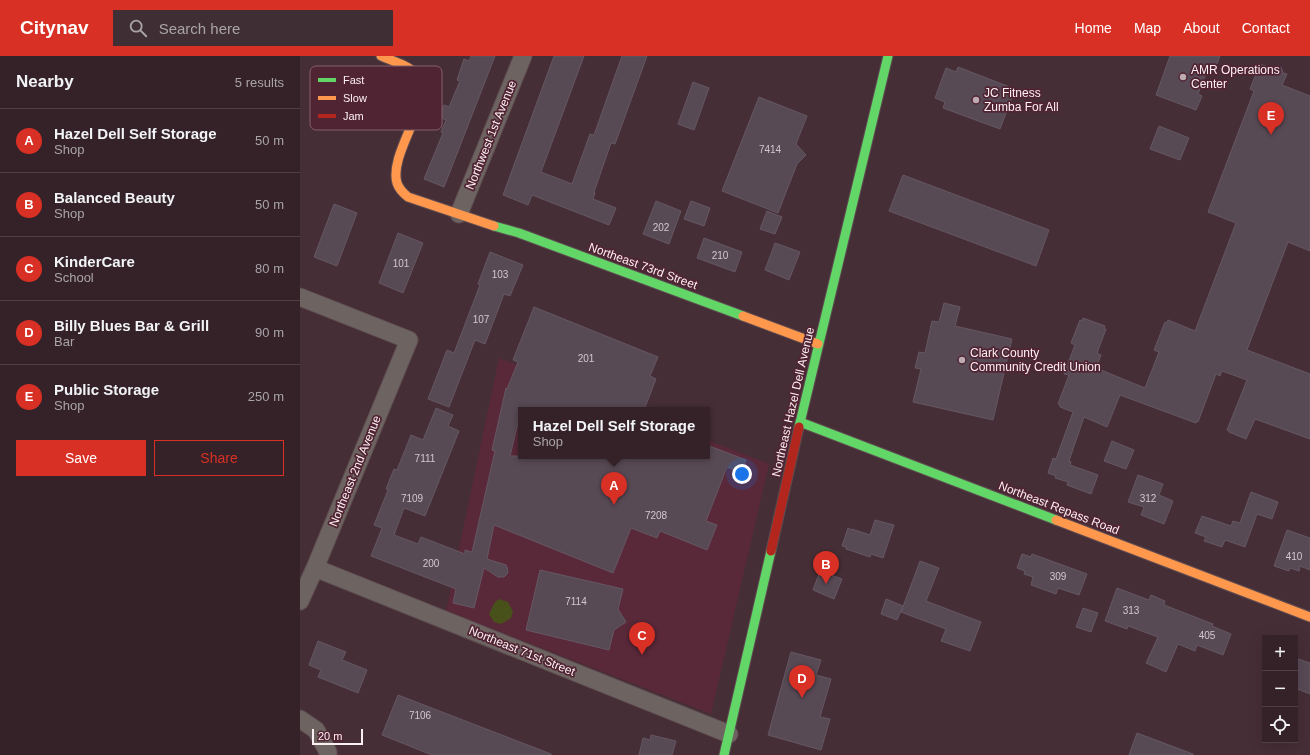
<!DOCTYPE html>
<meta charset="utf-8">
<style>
:root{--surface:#342228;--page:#3f2f34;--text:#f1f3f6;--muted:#a9a4a8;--line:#4e3f45;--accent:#d93025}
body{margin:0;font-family:Arial,sans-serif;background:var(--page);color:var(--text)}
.controls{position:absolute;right:12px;bottom:12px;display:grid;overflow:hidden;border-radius:0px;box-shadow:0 4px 16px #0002}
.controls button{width:36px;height:36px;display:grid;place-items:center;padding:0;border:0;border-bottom:1px solid var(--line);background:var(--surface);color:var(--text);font:20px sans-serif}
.scale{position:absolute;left:12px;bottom:10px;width:51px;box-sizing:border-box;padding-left:4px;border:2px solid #fcf0f3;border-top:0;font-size:11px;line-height:14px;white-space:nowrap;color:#fcf0f3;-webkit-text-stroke:3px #512433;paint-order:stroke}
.you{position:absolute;left:442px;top:418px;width:14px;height:14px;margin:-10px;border:3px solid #fff;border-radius:50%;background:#1a73e8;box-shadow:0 0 0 6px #1a73e833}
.badge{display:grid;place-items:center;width:26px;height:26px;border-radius:50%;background:var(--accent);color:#fff;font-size:13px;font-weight:700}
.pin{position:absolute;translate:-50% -33px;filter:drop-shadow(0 1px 2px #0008)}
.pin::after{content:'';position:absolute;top:21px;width:14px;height:12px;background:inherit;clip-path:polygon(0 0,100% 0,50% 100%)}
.popup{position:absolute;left:218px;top:351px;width:192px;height:52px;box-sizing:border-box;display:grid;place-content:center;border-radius:0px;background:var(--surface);filter:drop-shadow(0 1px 3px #0005);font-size:13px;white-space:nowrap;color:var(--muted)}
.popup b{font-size:15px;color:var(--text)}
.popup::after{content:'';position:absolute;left:50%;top:100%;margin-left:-8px;border:8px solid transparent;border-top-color:var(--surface)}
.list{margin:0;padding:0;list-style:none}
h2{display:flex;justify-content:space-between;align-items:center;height:52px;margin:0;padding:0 16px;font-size:17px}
h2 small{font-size:13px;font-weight:400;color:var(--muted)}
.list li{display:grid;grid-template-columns:26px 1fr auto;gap:12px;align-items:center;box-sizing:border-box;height:64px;padding:0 16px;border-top:1px solid var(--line)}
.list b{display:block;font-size:15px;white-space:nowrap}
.list p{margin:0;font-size:13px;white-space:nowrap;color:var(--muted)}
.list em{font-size:13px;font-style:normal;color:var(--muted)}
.actions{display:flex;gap:8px;padding:12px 16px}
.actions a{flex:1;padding:9px 0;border:1px solid var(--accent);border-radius:0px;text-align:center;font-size:14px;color:var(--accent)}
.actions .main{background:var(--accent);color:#fff}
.icon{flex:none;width:22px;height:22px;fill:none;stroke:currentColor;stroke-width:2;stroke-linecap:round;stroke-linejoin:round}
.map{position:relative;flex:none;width:1010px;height:699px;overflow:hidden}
header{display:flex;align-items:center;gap:24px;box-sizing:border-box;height:56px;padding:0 20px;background:var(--accent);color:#fff}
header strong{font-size:19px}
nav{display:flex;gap:22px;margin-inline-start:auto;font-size:14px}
.search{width:280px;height:36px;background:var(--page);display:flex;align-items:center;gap:10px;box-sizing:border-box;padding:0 14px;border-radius:0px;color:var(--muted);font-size:15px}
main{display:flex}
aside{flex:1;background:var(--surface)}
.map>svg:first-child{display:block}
</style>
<header>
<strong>Citynav</strong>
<div class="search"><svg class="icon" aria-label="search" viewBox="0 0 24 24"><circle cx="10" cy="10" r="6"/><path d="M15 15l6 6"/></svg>Search here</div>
<nav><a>Home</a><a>Map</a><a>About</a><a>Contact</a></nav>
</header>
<main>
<aside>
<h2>Nearby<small>5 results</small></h2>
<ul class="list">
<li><span class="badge">A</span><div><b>Hazel Dell Self Storage</b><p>Shop</p></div><em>50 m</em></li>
<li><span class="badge">B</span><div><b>Balanced Beauty</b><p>Shop</p></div><em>50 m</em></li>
<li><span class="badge">C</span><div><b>KinderCare</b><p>School</p></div><em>80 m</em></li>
<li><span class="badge">D</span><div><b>Billy Blues Bar &amp; Grill</b><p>Bar</p></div><em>90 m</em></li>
<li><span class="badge">E</span><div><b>Public Storage</b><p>Shop</p></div><em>250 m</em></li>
</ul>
<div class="actions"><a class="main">Save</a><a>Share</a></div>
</aside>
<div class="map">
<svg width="1010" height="699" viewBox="0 0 1010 699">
<rect width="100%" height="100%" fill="#462e36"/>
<!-- built -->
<path fill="#592939" d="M 199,302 L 332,354 L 221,354 L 221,400 L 407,400 L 407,384 L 469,408 L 411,658 L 146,555 Z"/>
<!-- green -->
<path fill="#49511a" d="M 199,543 L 208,546 L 213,556 L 211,562 L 201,568 L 194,566 L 189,558 L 195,546 Z"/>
<!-- building -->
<path fill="#584a55" stroke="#655763" d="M 171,0 L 195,0 L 144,131 L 124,123 L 143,77 L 141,76 L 146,64 L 139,61 L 144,49 L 149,51 L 160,25 L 157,24 L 164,3 L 169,5 Z
M 254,0 L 284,0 L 241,116 L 272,128 L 290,78 L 294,79 L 322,0 L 347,0 L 315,88 L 311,87 L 294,136 L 295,137 L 293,143 L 316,152 L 309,169 L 232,139 L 228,149 L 203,139 Z
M 870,0 L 920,0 L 914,15 L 908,12 L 898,38 L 902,40 L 896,54 L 856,39 Z
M 960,8 L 976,14 L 981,11 L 983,17 L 987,18 L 982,29 L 1010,40 L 1010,195 L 988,186 L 947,294 L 1010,318 L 1010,383 L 955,363 L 946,383 L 929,376 L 929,375 L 927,374 L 947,324 L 922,315 L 920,320 L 916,318 L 898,366 L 897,365 L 896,367 L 820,339 L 807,371 L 784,361 L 769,405 L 771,406 L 770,409 L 798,419 L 791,438 L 767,429 L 768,426 L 755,422 L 756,420 L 748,417 L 753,402 L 756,403 L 773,356 L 760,351 L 760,349 L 758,348 L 769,319 L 764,318 L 775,289 L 771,287 L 780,264 L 782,265 L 783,262 L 805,270 L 804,273 L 806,273 L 797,297 L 801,299 L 796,312 L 845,332 L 859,296 L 854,294 L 865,266 L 867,267 L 868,264 L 895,275 L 936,167 L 908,156 L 954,35 L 950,33 Z
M 658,11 L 715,33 L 700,73 L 643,52 L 645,46 L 635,42 L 646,12 L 656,16 Z
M 393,26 L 409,32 L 394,74 L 378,68 Z
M 459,41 L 507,60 L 496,88 L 506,99 L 497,108 L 478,157 L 422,135 Z
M 859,70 L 889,82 L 880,104 L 850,93 Z
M 603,119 L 749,174 L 736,210 L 589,155 Z
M 356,145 L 381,155 L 369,188 L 343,178 Z
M 391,145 L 410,152 L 404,170 L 384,163 Z
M 34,148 L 57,157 L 37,210 L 14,201 Z
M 467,155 L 482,161 L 475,178 L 460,173 Z
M 98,177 L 123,187 L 103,237 L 79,227 Z
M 404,182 L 442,196 L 435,216 L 397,202 Z
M 475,187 L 500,196 L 489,224 L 465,214 Z
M 190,196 L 223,209 L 210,240 L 204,238 L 185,288 L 175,284 L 149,351 L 128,343 L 147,294 L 154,297 L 180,229 L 178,228 Z
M 644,247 L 660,251 L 655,270 L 712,283 L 693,364 L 613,346 L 621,313 L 615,312 L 619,296 L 625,297 L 632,265 L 639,266 Z
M 234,251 L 358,301 L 350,320 L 356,323 L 344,354 L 221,354 L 210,400 L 407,400 L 407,389 L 446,404 L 441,416 L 427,411 L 406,465 L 417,469 L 407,494 L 360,475 L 357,482 L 331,472 L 313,517 L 194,469 L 187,503 L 206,509 L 207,511 L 208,517 L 204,521 L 198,521 L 184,512 L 174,552 L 153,547 L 156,533 L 71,500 L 82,472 L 74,469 L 88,434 L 86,433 L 94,413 L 97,414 L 111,379 L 123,384 L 136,352 L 153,359 L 148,370 L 159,375 L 125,460 L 104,452 L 94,479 L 118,488 L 121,481 L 165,498 L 165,494 L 172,496 L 195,395 L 192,394 L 206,332 L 207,333 L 218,306 L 213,304 Z
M 812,385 L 834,394 L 826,413 L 804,405 Z
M 838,419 L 863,428 L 859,439 L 873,445 L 864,468 L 841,459 L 844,451 L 828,446 Z
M 951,436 L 978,446 L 972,463 L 957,458 L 945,491 L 925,484 L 922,491 L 904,485 L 906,481 L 895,477 L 902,460 L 931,470 L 933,465 L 940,467 Z
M 575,464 L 594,469 L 583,502 L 571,498 L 570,501 L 546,493 L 546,491 L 542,490 L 548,472 L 552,474 L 552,473 L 570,479 Z
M 987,474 L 1010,482 L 1010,514 L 1000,510 L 999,515 L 990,512 L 989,515 L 974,510 Z
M 722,498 L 731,501 L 732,498 L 787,518 L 779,539 L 758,532 L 756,538 L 731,529 L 733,521 L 724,518 L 725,515 L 717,512 Z
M 620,505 L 639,512 L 626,545 L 681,566 L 670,595 L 641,585 L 646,573 L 601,556 Z
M 240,514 L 323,533 L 318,553 L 326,566 L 314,574 L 309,594 L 226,574 Z
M 520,515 L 542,523 L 534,543 L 513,534 Z
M 817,532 L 849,544 L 851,539 L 865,545 L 864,549 L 913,568 L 912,570 L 931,578 L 923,599 L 897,589 L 895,595 L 878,588 L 866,616 L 846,607 L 858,581 L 828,570 L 827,573 L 805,565 Z
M 586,543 L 603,550 L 597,564 L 581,558 Z
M 783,552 L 798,557 L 791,576 L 776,571 Z
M 18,585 L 46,596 L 42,604 L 67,614 L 58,637 L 18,621 L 21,614 L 9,609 Z
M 491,596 L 521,604 L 516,619 L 531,623 L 520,661 L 530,663 L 521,694 L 468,679 Z
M 995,602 L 1010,607 L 1010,638 L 995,632 Z
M 98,639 L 251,698 L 251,699 L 132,699 L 82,679 Z
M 837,677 L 893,698 L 893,699 L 829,699 Z
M 351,679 L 376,685 L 372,699 L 339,699 L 343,682 L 350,684 Z"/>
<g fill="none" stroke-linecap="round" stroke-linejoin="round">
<defs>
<path id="street" d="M 159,158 L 223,0
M 0,241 L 109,284 L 15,512 L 0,545
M 15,512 L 429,678
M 0,663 L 16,674 L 28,696 L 28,699"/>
<path id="fast" d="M 194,170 L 219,177 L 443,260
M 500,366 L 756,464
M 499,371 L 588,0
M 424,699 L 471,495"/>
<path id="slow" d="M 81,0 C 92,5 108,9 116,18 C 137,43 88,96 97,127 C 99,133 103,137 108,141 L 194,170
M 443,260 L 518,288
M 756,464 L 1010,561"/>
<path id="jam" d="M 471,495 L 499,371"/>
</defs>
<!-- street casing -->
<use href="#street" stroke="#5e4c51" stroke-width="19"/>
<!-- fast casing -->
<use href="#fast" stroke="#5e4c51" stroke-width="11"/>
<!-- slow casing -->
<use href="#slow" stroke="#5e4c51" stroke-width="11"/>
<!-- jam casing -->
<use href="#jam" stroke="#5e4c51" stroke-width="11"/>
<!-- street -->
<use href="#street" stroke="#6d6361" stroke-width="17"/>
<!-- fast -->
<use href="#fast" stroke="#63d668" stroke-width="9"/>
<!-- slow -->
<use href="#slow" stroke="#ff974d" stroke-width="9"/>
<!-- jam -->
<use href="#jam" stroke="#b3261e" stroke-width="9"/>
</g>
<!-- markers -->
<g fill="#bcacb1" stroke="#512433" stroke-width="1.5">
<circle cx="883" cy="21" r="4"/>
<circle cx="676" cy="44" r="4"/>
<circle cx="662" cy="304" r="4"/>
</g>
<g text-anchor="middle" stroke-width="3.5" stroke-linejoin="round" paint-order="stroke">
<!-- number labels -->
<g font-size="10" fill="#d3c6cc">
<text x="470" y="97">7414</text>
<text x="361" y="175">202</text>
<text x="420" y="203">210</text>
<text x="101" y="211">101</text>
<text x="200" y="222">103</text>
<text x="181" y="267">107</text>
<text x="286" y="306">201</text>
<text x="125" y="406">7111</text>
<text x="112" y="446">7109</text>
<text x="848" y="446">312</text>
<text x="356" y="463">7208</text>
<text x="994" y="504">410</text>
<text x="131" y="511">200</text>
<text x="758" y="524">309</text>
<text x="276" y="549">7114</text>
<text x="831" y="558">313</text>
<text x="907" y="583">405</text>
<text x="120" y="663">7106</text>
</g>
<!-- poi labels -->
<g font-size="12" fill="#fcf0f3" stroke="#512433" text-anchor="start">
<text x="891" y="18">AMR Operations<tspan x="891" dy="14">Center</tspan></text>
<text x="684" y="41">JC Fitness<tspan x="684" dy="14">Zumba For All</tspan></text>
<text x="670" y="301">Clark County<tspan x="670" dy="14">Community Credit Union</tspan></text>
</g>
<!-- street labels -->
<g font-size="12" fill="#fcf0f3" stroke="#512433">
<text transform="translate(191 79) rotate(-68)" y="4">Northwest 1st Avenue</text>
<text transform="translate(343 210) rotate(20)" y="4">Northeast 73rd Street</text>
<text transform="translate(493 346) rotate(-77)" y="4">Northeast Hazel Dell Avenue</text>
<text transform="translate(55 415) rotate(-68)" y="4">Northeast 2nd Avenue</text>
<text transform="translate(759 452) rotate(21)" y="4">Northeast Repass Road</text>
<text transform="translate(222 595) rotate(22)" y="4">Northeast 71st Street</text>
</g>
</g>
<!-- legend -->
<rect x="10" y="10" width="132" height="64" rx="6" fill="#512433" stroke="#84616d" stroke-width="1"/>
<rect x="18" y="22" width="18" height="4" fill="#63d668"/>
<rect x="18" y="40" width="18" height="4" fill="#ff974d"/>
<rect x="18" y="58" width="18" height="4" fill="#b3261e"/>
<g font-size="11" fill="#fcf0f3">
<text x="43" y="28">Fast</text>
<text x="43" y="46">Slow</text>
<text x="43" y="64">Jam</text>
</g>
</svg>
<div class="controls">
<button>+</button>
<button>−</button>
<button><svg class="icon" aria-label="locate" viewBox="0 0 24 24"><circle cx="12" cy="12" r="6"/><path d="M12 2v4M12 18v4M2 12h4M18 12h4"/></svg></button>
</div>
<div class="scale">20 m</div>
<div class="you"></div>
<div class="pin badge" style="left:314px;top:449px">A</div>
<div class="popup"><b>Hazel Dell Self Storage</b>Shop</div>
<div class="pin badge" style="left:526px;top:528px">B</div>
<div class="pin badge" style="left:342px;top:599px">C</div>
<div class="pin badge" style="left:502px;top:642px">D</div>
<div class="pin badge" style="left:971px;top:79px">E</div>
</div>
</main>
